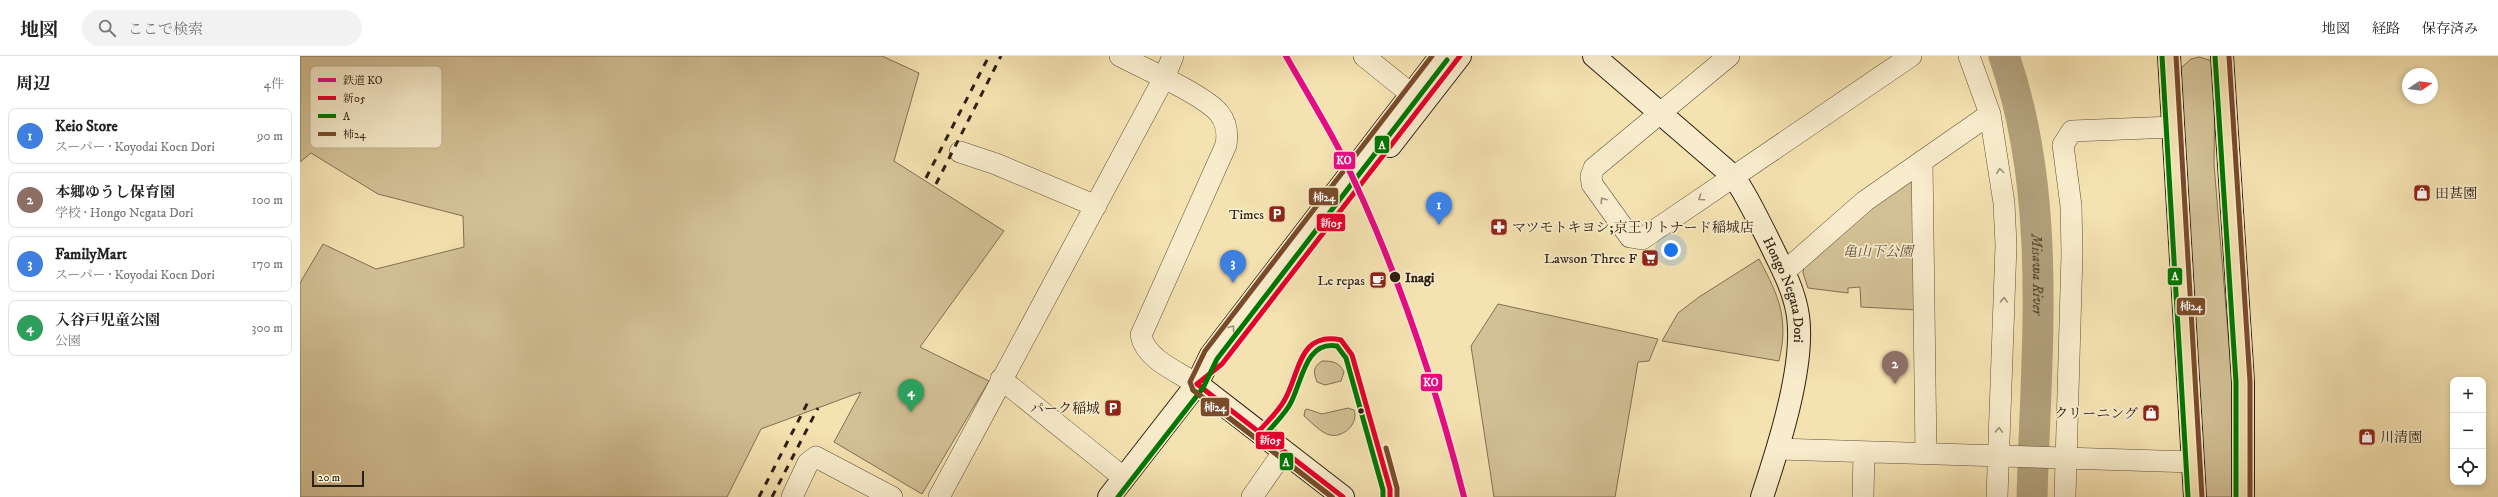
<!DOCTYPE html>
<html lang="ja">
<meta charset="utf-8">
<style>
:root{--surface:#fff;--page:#f2f2f2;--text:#222;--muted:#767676;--line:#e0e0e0;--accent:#8f2418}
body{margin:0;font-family:"IM FELL DW Pica","Noto Serif JP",serif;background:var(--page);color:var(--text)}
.controls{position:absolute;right:12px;bottom:12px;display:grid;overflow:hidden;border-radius:8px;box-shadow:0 2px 6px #0003}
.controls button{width:36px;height:36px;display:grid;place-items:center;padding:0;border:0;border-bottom:1px solid var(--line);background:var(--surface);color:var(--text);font:20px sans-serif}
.compass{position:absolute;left:2102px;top:12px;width:36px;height:36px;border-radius:50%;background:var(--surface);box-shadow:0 2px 6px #0003;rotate:77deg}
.scale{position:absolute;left:12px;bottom:10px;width:52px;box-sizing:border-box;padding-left:4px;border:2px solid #2e2012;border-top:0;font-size:11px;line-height:14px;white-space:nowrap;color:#2e2012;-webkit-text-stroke:3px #f8eccc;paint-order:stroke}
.you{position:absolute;left:1371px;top:194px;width:14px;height:14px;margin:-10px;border:3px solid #fff;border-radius:50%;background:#1a73e8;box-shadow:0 0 0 6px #1a73e833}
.badge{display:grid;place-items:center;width:26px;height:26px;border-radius:50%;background:var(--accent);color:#fff;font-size:13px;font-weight:700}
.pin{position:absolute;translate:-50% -33px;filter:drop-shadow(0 1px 2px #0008)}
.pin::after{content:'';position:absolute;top:21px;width:14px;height:12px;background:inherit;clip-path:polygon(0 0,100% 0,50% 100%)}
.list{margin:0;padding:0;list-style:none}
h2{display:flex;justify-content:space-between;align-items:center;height:52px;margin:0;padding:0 16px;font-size:17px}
h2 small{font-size:13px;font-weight:400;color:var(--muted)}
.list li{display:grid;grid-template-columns:26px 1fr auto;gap:12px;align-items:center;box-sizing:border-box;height:56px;margin:0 8px 8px;padding:0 8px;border:1px solid var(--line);border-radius:8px}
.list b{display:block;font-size:15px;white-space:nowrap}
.list p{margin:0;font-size:13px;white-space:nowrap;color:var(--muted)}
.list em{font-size:13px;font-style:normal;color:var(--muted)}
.icon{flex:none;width:22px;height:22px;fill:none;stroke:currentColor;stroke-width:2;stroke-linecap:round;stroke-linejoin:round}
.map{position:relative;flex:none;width:2198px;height:441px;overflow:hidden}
header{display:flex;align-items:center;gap:24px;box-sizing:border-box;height:56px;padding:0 20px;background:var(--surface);border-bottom:1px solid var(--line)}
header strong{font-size:19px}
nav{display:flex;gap:22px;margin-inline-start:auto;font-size:14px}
.search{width:280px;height:36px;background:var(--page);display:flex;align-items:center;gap:10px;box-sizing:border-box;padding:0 14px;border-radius:22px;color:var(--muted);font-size:15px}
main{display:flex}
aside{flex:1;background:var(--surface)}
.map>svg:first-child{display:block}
</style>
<header>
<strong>地図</strong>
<div class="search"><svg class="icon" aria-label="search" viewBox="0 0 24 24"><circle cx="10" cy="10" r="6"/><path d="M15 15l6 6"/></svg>ここで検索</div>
<nav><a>地図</a><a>経路</a><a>保存済み</a></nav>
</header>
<main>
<aside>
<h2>周辺<small>4件</small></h2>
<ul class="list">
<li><span class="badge" style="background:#3f7fe0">1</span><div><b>Keio Store</b><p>スーパー · Koyodai Koen Dori</p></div><em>90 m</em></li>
<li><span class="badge" style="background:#8d6e63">2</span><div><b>本郷ゆうし保育園</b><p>学校 · Hongo Negata Dori</p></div><em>100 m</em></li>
<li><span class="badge" style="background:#3f7fe0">3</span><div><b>FamilyMart</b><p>スーパー · Koyodai Koen Dori</p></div><em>170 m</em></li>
<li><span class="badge" style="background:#2e9e5b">4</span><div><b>入谷戸児童公園</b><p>公園</p></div><em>300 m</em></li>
</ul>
</aside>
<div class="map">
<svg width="2198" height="441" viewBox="0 0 2198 441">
<rect width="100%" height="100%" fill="#f5e2b1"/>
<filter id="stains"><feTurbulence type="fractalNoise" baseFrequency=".005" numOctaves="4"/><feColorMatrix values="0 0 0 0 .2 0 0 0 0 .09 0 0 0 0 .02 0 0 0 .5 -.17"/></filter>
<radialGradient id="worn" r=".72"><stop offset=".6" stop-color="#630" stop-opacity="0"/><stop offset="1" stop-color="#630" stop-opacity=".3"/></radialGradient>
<!-- green -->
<path fill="#d3c196" stroke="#807054" d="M 0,0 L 582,0 L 619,17 L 594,105 L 704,175 L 620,291 L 689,325 L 622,438 L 534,386 L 561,336 L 461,373 L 427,441 L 0,441 L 0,227 L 23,188 L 76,213 L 164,191 L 163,160 L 78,138 L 11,97 L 0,106 Z
M 1899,1 L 1912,5 L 1915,15 L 1914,108 L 1932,325 L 1934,441 L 1903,441 L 1880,13 L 1891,3 Z
M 1612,118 L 1618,254 L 1561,251 L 1560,231 L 1548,232 L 1548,237 L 1508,232 L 1503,217 L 1504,210 Z
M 1459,203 C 1479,240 1489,263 1479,305 L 1362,285 L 1378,257 L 1399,241 Z
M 1198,248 L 1358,283 L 1349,305 L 1338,306 L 1315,441 L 1194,441 L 1171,290 Z
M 1022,305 C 1033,305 1039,306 1044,316 L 1041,325 L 1025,329 L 1017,326 C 1013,316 1013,311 1022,305 Z
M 1048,352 L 1054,354 C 1059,368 1043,382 1030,379 C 1021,377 1011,366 1004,360 L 1005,354 L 1007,353 L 1022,358 Z"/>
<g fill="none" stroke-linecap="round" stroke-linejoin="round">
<!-- river -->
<path stroke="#b1a07b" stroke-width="31" id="s1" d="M 1704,0 C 1753,141 1736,295 1732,441"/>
<defs>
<path id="street" d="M 820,0 C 843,12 904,39 919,57 C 927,67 928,77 926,89 L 841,279 C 845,303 878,316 897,328
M 1064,0 L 1111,38
M 1429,0 L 1294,112 L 1291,120 L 1292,128 L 1330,181 L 1342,183 L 1611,0
M 1669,0 L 1690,58 L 1704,147 L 1706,189 L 1697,441
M 660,96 L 696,108 L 796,150
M 1622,105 L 1626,398
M 1484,216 L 1565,145 L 1690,58
M 701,323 L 824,422
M 1478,393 L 1893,406
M 492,441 L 508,407 L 516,401 L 592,441
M 639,441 L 864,22 L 873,0
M 952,441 L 984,395
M 1563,441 L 1564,396
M 1765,441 L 1772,198 L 1771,150 L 1763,89 L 1772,75 L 1873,71"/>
<g id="secondary">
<path id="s2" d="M 1294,0 L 1433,120 C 1447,139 1456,160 1467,181 C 1479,206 1494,232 1498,260 C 1505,310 1478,393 1462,441"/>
<path d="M 1090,90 L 1160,0"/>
<path d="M 897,328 L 1043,441"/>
<path d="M 809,441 L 897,328 L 911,299 L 1141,0"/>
</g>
<path id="primary" d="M 1869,0 L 1895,441
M 1922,0 L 1943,326 L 1943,441"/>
</defs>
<!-- street casing -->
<use href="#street" stroke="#60503a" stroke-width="22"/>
<!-- secondary casing -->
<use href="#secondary" stroke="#2e2012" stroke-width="24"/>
<!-- primary casing -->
<use href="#primary" stroke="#2e2012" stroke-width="24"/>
<!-- street -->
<use href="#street" stroke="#f8eccc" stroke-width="21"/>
<!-- secondary -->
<use href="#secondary" stroke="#f8eccc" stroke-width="22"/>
<!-- primary -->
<use href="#primary" stroke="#f5e2b1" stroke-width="22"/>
<!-- rail -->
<path stroke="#2e2012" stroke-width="3" stroke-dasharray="7 7" stroke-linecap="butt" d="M 626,122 L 689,0
M 636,128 L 701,0
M 459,441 L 508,346
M 472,441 L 518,352"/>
<defs>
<path id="bus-1" d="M 897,328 L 922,308 L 1160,0
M 897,328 L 1043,441
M 958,376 C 967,366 977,357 984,345 C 1000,318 998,275 1041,284 L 1052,299 L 1090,433 L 1090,441"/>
<path id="bus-2" d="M 1862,0 L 1888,441
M 1915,0 L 1936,326 L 1936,441
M 893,334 L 1032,441
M 963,381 C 972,371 982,361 989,350 C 1002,329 1004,284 1037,290 L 1046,302 L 1083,434 L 1083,441
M 818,441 L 903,332 L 917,303 L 1147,4"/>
<path id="bus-3" d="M 1876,0 L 1902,441
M 1929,0 L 1950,326 L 1950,441
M 1086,392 L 1097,432 L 1097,441
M 1032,441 L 893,334 L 890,326 L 905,295 L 1132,0"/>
</defs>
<!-- bus-1 casing -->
<use href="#bus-1" stroke="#f8eccc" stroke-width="8"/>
<!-- bus-2 casing -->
<use href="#bus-2" stroke="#f8eccc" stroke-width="8"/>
<!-- bus-3 casing -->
<use href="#bus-3" stroke="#f8eccc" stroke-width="8"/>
<!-- bus-1 -->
<use href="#bus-1" stroke="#e4002b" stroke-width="5"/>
<!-- bus-2 -->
<use href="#bus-2" stroke="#070" stroke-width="5"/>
<!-- bus-3 -->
<use href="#bus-3" stroke="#7a4b2a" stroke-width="5"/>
<defs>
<path id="rail-1" d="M 986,0 C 1004,32 1024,64 1041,97 C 1095,207 1134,323 1164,441"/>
</defs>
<!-- rail-1 casing -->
<use href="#rail-1" stroke="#f8eccc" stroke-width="9"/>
<!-- rail-1 -->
<use href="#rail-1" stroke="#e50b84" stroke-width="6"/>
</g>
<!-- one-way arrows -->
<defs><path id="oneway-chevron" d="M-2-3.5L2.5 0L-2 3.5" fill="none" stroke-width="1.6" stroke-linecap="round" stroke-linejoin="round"/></defs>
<g stroke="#9d9078">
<use href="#oneway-chevron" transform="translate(1700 115) rotate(-98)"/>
<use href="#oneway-chevron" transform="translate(1401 142) rotate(145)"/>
<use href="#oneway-chevron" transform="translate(1303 144) rotate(-124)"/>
<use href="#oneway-chevron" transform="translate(1704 244) rotate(-88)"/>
<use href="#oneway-chevron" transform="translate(932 272) rotate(-53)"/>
<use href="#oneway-chevron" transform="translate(1699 374) rotate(-88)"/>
</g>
<!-- icons -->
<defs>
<symbol id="shop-square" viewBox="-11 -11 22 22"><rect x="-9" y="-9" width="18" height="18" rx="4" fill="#8f2418" stroke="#f8eccc"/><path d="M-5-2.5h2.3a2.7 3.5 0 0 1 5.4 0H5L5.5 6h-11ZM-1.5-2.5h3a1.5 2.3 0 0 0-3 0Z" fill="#fff"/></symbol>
<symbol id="parking-square" viewBox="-11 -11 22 22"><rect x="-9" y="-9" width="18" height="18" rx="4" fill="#8f2418" stroke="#f8eccc"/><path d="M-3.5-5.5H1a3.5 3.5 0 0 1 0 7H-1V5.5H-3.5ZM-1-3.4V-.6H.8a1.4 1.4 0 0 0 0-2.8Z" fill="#fff"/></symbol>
<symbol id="pharmacy-square" viewBox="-11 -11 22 22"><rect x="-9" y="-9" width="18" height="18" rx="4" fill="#8f2418" stroke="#f8eccc"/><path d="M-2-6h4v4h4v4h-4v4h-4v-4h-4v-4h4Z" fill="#fff"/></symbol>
<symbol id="supermarket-square" viewBox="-11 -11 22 22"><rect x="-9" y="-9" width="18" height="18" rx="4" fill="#8f2418" stroke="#f8eccc"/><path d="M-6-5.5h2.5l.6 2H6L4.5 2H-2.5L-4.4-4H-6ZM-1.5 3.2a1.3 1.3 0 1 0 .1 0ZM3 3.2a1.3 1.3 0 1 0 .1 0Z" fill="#fff"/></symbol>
<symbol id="cafe-square" viewBox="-11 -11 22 22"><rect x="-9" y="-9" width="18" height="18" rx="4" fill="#8f2418" stroke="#f8eccc"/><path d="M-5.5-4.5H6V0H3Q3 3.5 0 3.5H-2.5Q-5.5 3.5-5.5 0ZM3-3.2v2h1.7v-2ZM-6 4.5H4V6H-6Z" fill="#fff"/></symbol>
</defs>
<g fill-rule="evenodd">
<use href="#shop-square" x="2112" y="127" width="20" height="20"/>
<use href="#parking-square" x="967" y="148" width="20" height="20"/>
<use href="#pharmacy-square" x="1189" y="161" width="20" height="20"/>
<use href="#supermarket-square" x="1340" y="192" width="20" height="20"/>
<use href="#cafe-square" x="1068" y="214" width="20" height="20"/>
<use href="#parking-square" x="803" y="342" width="20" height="20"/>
<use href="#shop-square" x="1841" y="347" width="20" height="20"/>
<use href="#shop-square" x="2057" y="371" width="20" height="20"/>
</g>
<!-- markers -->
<g fill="#2e2012" stroke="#f8eccc" stroke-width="1.5">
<circle cx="1095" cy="221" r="6"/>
<circle cx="1061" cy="355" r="3.5"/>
</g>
<g text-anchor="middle" stroke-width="3.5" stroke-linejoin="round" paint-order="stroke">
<!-- poi labels -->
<g font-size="14" fill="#2e2012" stroke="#f8eccc" text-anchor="end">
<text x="2135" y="142" text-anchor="start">田甚園</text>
<text x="964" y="163">Times</text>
<text x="1212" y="176" text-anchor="start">マツモトキヨシ;京王リトナード稲城店</text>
<text x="1337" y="207">Lawson Three F</text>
<text x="1065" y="229">Le repas</text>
<text x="800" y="357">パーク稲城</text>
<text x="1838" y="362">クリーニング</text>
<text x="2080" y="386" text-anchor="start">川清園</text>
</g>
<!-- park labels -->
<g font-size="14" font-style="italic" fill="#60503a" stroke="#f8eccc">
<text x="1578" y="200">亀山下公園</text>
</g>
<!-- stop labels -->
<g font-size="14" font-weight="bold" fill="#2e2012" stroke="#f8eccc" text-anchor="start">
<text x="1105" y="226">Inagi</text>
</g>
<!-- street labels -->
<g font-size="14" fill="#2e2012" stroke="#f8eccc">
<text dy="5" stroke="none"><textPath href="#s2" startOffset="310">Hongo Negata Dori</textPath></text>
</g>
<!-- water labels -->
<g font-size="15" font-style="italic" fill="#5c4d37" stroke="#f8eccc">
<text dy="5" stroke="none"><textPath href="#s1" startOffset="222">Misawa River</textPath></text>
</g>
</g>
<!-- legend -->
<rect x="10" y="10" width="132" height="82" rx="6" fill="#f8eccc" stroke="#bbaf94" stroke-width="1"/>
<rect x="18" y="22" width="18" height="4" fill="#e50b84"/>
<rect x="18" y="40" width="18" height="4" fill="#e4002b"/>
<rect x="18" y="58" width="18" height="4" fill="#070"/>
<rect x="18" y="76" width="18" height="4" fill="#7a4b2a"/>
<g font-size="11" fill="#2e2012">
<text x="43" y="28">鉄道 KO</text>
<text x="43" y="46">新05</text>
<text x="43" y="64">A</text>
<text x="43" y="82">柿24</text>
</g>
<g stroke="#f8eccc" stroke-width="1.5">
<rect x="1074" y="79" width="16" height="19" rx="4" fill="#070"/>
<rect x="1033" y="95" width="23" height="19" rx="4" fill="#e50b84"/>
<rect x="1008" y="131" width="31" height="19" rx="4" fill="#7a4b2a"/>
<rect x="1016" y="157" width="30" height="19" rx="4" fill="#e4002b"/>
<rect x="1867" y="211" width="16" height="19" rx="4" fill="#070"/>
<rect x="1876" y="241" width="30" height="19" rx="4" fill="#7a4b2a"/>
<rect x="1120" y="317" width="23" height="19" rx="4" fill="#e50b84"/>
<rect x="900" y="341" width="30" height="20" rx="4" fill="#7a4b2a"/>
<rect x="955" y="375" width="30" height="19" rx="4" fill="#e4002b"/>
<rect x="979" y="396" width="15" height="19" rx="4" fill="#070"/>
</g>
<g font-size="11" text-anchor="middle" font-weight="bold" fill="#fff">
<text x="1082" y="93">A</text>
<text x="1044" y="108">KO</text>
<text x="1024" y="145">柿24</text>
<text x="1031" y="171">新05</text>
<text x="1875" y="224">A</text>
<text x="1891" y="254">柿24</text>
<text x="1131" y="330">KO</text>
<text x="915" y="355">柿24</text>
<text x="970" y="388">新05</text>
<text x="986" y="410">A</text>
</g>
<rect width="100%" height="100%" filter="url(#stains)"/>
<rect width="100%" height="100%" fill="url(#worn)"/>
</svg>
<div class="controls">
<button>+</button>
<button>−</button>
<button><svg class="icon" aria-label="locate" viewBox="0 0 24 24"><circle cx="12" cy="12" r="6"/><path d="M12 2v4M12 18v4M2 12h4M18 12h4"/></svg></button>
</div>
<svg class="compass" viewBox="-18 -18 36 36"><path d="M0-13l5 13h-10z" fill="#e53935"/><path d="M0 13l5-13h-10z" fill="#767676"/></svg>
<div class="scale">20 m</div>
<div class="you"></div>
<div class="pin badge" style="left:1139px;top:169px;background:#3f7fe0">1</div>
<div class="pin badge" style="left:1595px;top:328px;background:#8d6e63">2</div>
<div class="pin badge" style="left:933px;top:227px;background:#3f7fe0">3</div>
<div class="pin badge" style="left:611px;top:356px;background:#2e9e5b">4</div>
</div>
</main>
